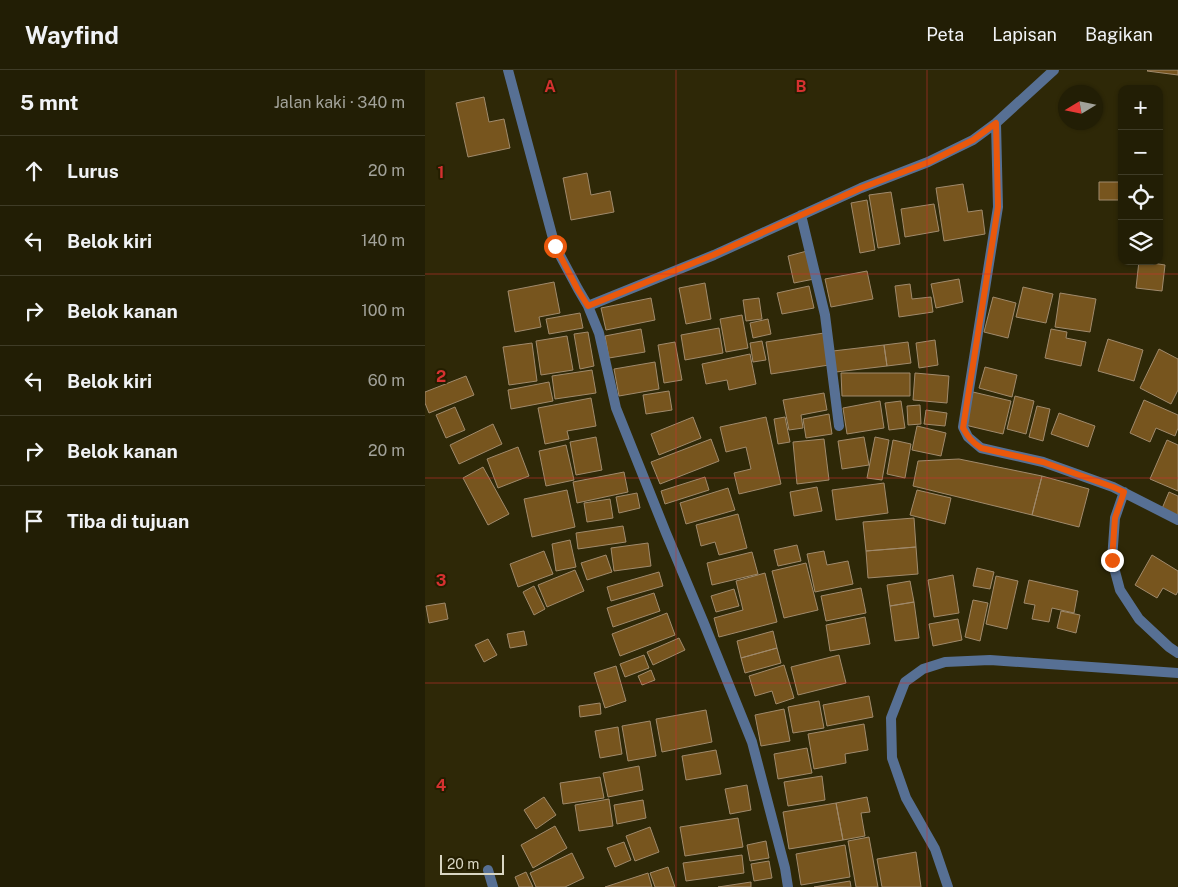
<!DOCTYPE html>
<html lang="id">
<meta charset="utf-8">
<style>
:root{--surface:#221e05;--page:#2e2b13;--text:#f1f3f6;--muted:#a2a29a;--line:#3f3c27}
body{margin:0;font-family:"Public Sans",sans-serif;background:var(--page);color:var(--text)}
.controls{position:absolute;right:15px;top:15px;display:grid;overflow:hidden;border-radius:10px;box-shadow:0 1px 4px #0004}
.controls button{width:45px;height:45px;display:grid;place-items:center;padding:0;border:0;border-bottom:1px solid var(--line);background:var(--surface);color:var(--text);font:25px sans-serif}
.compass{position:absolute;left:633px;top:15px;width:45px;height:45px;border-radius:50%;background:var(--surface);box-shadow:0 1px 4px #0004;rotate:260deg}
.scale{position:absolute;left:15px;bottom:12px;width:64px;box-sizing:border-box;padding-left:5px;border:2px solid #d9d6c3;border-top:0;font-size:14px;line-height:18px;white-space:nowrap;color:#d9d6c3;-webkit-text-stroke:4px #241e00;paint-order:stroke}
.stop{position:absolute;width:15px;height:15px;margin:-11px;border:4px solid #ea580c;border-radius:50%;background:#fff}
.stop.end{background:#ea580c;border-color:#fff;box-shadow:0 1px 5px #0008}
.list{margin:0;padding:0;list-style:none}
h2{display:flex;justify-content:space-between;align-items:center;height:65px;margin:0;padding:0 20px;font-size:21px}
h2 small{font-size:16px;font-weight:400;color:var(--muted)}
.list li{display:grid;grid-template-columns:32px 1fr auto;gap:15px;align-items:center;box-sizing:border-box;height:70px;padding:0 20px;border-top:1px solid var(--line)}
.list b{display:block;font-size:19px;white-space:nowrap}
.list em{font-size:16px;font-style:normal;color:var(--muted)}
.icon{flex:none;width:28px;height:28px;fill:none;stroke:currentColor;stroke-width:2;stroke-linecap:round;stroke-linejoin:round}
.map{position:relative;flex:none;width:753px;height:817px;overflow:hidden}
header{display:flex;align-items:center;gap:30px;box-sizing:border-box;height:70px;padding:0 25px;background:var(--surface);border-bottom:1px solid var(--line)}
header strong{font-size:24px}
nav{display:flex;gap:28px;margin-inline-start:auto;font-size:18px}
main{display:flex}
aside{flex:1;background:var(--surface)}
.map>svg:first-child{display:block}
</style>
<header>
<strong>Wayfind</strong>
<nav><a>Peta</a><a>Lapisan</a><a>Bagikan</a></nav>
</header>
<main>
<aside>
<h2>5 mnt<small>Jalan kaki · 340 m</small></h2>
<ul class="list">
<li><svg class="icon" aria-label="ahead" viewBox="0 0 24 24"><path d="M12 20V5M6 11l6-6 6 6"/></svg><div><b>Lurus</b></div><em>20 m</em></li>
<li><svg class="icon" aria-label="left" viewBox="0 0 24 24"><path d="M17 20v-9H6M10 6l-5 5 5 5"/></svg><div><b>Belok kiri</b></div><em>140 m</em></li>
<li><svg class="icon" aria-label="right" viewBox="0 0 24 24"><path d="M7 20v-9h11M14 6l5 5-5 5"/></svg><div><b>Belok kanan</b></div><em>100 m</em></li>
<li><svg class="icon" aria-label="left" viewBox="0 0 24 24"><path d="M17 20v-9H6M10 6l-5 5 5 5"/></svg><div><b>Belok kiri</b></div><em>60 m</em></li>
<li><svg class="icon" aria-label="right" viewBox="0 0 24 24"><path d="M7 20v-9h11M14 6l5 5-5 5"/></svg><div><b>Belok kanan</b></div><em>20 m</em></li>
<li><svg class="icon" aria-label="arrive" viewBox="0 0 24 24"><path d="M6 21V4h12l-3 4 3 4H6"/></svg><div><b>Tiba di tujuan</b></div></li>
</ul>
</aside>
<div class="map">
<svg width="753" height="817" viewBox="0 0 753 817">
<rect width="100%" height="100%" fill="#2e2807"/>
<!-- building -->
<path fill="#77551e" stroke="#a08a6c" d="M 723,0 L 753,0 L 753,5 L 722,1 Z
M 59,27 L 64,52 L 79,49 L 85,78 L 43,87 L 31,33 Z
M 162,103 L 166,125 L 185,121 L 189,142 L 146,150 L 138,108 Z
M 674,112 L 695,112 L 695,130 L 674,130 Z
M 538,114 L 543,142 L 557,140 L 560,164 L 519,171 L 511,118 Z
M 466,122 L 475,174 L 453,178 L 444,125 Z
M 442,130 L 450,180 L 435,183 L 426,133 Z
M 509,134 L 514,161 L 480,167 L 476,139 Z
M 382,181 L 389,209 L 369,213 L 363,186 Z
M 714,191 L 740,195 L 737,221 L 711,218 Z
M 442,201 L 448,229 L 406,237 L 400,209 Z
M 534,209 L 538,232 L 511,238 L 506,214 Z
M 129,212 L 135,243 L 114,247 L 116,257 L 90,262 L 83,221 Z
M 280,213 L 286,249 L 261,254 L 254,218 Z
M 485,214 L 487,229 L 506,227 L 508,242 L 474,247 L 470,216 Z
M 384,216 L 389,238 L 357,244 L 352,223 Z
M 598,217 L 628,224 L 621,253 L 591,247 Z
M 635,223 L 671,229 L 665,262 L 630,257 Z
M 568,227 L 591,233 L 583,268 L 559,262 Z
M 226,228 L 230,250 L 181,260 L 176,238 Z
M 334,228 L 337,249 L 321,251 L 318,230 Z
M 155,243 L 158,258 L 124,264 L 121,249 Z
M 317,245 L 323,278 L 301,282 L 295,249 Z
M 343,249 L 346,264 L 328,268 L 325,253 Z
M 294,258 L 298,283 L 260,290 L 256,265 Z
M 216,259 L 220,282 L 184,288 L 180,266 Z
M 626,259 L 642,262 L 641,268 L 661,272 L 656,296 L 620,288 Z
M 163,262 L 169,296 L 155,299 L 149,264 Z
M 399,263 L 404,295 L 346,304 L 341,272 Z
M 142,266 L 148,300 L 116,305 L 111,271 Z
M 683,269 L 718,280 L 709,311 L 673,301 Z
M 510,270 L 513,295 L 494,298 L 491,273 Z
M 337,271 L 341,290 L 328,292 L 325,273 Z
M 250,272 L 257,310 L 239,313 L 233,275 Z
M 483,272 L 486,293 L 462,296 L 459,275 Z
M 107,273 L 112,311 L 84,315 L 78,277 Z
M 459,275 L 462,296 L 411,302 L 408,281 Z
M 734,279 L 753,289 L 753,320 L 746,334 L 715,318 Z
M 325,284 L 331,314 L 304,320 L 302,310 L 281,314 L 277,294 Z
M 230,292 L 234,319 L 194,326 L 189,299 Z
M 560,297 L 592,305 L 587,327 L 554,318 Z
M 167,300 L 171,323 L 130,329 L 127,306 Z
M 416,303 L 485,303 L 485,326 L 417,326 Z
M 490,303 L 524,306 L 522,333 L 488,330 Z
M 41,306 L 49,325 L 4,343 L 0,333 L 0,322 Z
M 124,312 L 128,331 L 86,339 L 83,320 Z
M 244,321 L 247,340 L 221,344 L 218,325 Z
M 548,322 L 586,331 L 578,364 L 540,355 Z
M 399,323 L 402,340 L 376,345 L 378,358 L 364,360 L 358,330 Z
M 590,326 L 609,331 L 601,364 L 582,359 Z
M 166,328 L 171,356 L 142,361 L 144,369 L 120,374 L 113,338 Z
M 719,330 L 753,345 L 753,358 L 750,366 L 731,358 L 725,372 L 705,363 Z
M 455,331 L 459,358 L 422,364 L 418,338 Z
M 476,331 L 480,358 L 464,360 L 460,333 Z
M 495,335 L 496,354 L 483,355 L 482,336 Z
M 612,336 L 625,339 L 618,371 L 604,367 Z
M 30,337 L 40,360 L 21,368 L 11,345 Z
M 501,340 L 522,343 L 520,356 L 499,354 Z
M 634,343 L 670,356 L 663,377 L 626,364 Z
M 404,344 L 407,364 L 381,368 L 378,349 Z
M 268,347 L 276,368 L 234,385 L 226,364 Z
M 341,347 L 356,414 L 314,424 L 309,403 L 326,399 L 321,377 L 301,382 L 295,357 Z
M 360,347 L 365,372 L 353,374 L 349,349 Z
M 68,354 L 77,374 L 34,394 L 25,375 Z
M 492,356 L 521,363 L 516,386 L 487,380 Z
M 171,367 L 177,400 L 151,405 L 145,372 Z
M 439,367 L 444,395 L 417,399 L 413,371 Z
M 450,367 L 464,370 L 457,410 L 442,408 Z
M 286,369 L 294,391 L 235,414 L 226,392 Z
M 399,369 L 404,410 L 372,414 L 368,372 Z
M 468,370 L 486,374 L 480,408 L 462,404 Z
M 742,370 L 753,375 L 753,421 L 725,409 Z
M 141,375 L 149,410 L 121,416 L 114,381 Z
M 93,377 L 104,406 L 73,418 L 62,389 Z
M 534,389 L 617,406 L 607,445 L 488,416 L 493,391 Z
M 58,397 L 84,444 L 63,455 L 38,408 Z
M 199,402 L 203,422 L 152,433 L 148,412 Z
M 617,406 L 664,419 L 654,457 L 607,445 Z
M 280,407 L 284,420 L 240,434 L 236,421 Z
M 459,413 L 463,443 L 411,450 L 407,420 Z
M 392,417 L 397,441 L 369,446 L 365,422 Z
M 303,418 L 310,440 L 261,454 L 255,433 Z
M 142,420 L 150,457 L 107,467 L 99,429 Z
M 492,420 L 526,428 L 520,454 L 485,445 Z
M 744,422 L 753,426 L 753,448 L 736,441 Z
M 212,423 L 215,438 L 194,443 L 191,427 Z
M 185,429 L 188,448 L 162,452 L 159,433 Z
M 313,444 L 322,478 L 294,485 L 290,472 L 276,476 L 271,455 Z
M 489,448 L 491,477 L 441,481 L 438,452 Z
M 198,456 L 201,472 L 153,479 L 151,463 Z
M 145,470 L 151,497 L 131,501 L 127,474 Z
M 223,473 L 226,496 L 189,501 L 186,478 Z
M 372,475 L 376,491 L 353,496 L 349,480 Z
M 491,477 L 493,504 L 443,508 L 441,481 Z
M 119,481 L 128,504 L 93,517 L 85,494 Z
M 399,481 L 402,495 L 423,491 L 428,514 L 390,522 L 382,484 Z
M 327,482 L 333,504 L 287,515 L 282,493 Z
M 181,485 L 187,502 L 162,510 L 156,493 Z
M 727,485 L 753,501 L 753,521 L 751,525 L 738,518 L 732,528 L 710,515 Z
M 381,493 L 393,540 L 359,548 L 347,501 Z
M 552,498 L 569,502 L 565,519 L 548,516 Z
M 150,500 L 159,521 L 122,537 L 113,515 Z
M 234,502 L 238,516 L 186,531 L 182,517 Z
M 340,503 L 352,552 L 294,567 L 289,548 L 318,540 L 311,511 Z
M 528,505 L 534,543 L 509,547 L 503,510 Z
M 571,506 L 593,511 L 582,559 L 561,554 Z
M 604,510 L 653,521 L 649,543 L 627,538 L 624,552 L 607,549 L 610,535 L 599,533 Z
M 485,511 L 489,532 L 465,536 L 462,515 Z
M 109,516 L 120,539 L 109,545 L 98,522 Z
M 436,518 L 441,543 L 401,551 L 396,526 Z
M 309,519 L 314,536 L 291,542 L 286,526 Z
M 229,523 L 235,541 L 188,557 L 182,538 Z
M 548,530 L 563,533 L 555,571 L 540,567 Z
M 489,532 L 494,568 L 470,571 L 465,536 Z
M 20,533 L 23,549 L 4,553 L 1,536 Z
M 636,541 L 655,545 L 651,563 L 632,558 Z
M 242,543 L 250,565 L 195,586 L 187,564 Z
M 440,547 L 445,574 L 405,581 L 401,555 Z
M 533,549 L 537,570 L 508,576 L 504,554 Z
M 99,561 L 102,575 L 85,578 L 82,564 Z
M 348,561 L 352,578 L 316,588 L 312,571 Z
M 254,568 L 260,580 L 228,595 L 222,582 Z
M 63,569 L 72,585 L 59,592 L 50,575 Z
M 352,578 L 356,593 L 320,603 L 316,588 Z
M 219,585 L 224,598 L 200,607 L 195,594 Z
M 414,585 L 421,613 L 373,625 L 366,597 Z
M 359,595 L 369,628 L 351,634 L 347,621 L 330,626 L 324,606 Z
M 191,596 L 201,631 L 180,638 L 169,603 Z
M 226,600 L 230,610 L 217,615 L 213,606 Z
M 444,626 L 448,647 L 402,656 L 398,635 Z
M 394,631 L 399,658 L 368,663 L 363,637 Z
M 175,633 L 176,644 L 155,647 L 154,636 Z
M 359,639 L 365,671 L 336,676 L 330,645 Z
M 281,640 L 287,672 L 237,682 L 231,649 Z
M 225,651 L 231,686 L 203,691 L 197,656 Z
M 439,654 L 443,680 L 420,684 L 421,693 L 389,699 L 383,664 Z
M 193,657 L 197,684 L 175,688 L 170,661 Z
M 382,678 L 387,703 L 353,709 L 349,684 Z
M 291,680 L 296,704 L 261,710 L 257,686 Z
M 214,696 L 218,720 L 183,727 L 178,703 Z
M 397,706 L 400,730 L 363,736 L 359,712 Z
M 175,707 L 179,728 L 138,734 L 135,713 Z
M 322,715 L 326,740 L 305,744 L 300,719 Z
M 119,727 L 131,745 L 111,759 L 99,740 Z
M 442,727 L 445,742 L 436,743 L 440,766 L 418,770 L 411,733 Z
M 184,729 L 188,756 L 154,761 L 150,735 Z
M 218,730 L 221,748 L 192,754 L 189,735 Z
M 411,733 L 418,770 L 364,779 L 358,742 Z
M 313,748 L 318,777 L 260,786 L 255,757 Z
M 130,756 L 142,778 L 108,798 L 96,775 Z
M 225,757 L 234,782 L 210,791 L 201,766 Z
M 444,767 L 453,817 L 431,817 L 423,771 Z
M 341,771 L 344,788 L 325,791 L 322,775 Z
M 199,772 L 206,790 L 190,797 L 182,778 Z
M 420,775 L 425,807 L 376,815 L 371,784 Z
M 491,782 L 496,817 L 457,817 L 452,789 Z
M 147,783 L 159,808 L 140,817 L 111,817 L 105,803 Z
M 317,785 L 319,803 L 261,811 L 258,793 Z
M 344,791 L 347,808 L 329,811 L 326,794 Z
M 243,797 L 250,817 L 230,817 L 225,803 Z
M 101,802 L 108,817 L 94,817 L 90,807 Z
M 223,803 L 227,817 L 180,817 Z
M 425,811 L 426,817 L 389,817 Z
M 326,812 L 326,817 L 293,817 Z"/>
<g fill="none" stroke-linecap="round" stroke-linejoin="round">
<!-- street -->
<path stroke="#577094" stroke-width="10" d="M 83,0 L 130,176 L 153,219 L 163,236 L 174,263 L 191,338 L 241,463 L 278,551 L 327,672 L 360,798 L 363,817
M 571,53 L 573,137 L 538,357 L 543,367 L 556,378 L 618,392 L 688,417 L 753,450
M 376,145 L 400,245 L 414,356
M 163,236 L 289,185 L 436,118 L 503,92 L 548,70 L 571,53 L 629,0
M 699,422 L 690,448 L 687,490 L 695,520 L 714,549 L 744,577 L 753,583
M 63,800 L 68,817
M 523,817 L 510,779 L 481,728 L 467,688 L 466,648 L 480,612 L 498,599 L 520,592 L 565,590 L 753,603"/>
</g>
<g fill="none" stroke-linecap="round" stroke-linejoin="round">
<!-- route -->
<path stroke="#ea580c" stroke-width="6" d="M 130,176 L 153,220 L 163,236 L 288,185 L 436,118 L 504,92 L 548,70 L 571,53 L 573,137 L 538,358 C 543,367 547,372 556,378 L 618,392 L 688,417 L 699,422 L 690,448 L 687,490"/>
</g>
<!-- grid -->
<path fill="none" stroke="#d63130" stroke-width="1" stroke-opacity="0.55" d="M 251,0 L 251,817M 502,0 L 502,817M 0,204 L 753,204M 0,408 L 753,408M 0,613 L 753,613"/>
<g font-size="16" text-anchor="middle" font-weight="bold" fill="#d63130" stroke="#241e00" stroke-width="4" stroke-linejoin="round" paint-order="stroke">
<text x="125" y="22">A</text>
<text x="376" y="22">B</text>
<text x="16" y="108">1</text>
<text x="16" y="312">2</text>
<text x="16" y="516">3</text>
<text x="16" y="721">4</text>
</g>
</svg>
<div class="controls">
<button>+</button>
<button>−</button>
<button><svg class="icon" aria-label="locate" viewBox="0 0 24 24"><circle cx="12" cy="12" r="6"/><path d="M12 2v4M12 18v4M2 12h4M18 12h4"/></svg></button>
<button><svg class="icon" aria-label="layers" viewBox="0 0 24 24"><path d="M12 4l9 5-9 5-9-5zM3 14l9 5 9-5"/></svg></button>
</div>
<svg class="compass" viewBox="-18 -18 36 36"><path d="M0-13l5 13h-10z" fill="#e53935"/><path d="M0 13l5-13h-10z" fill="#a2a29a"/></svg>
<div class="scale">20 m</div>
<div class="stop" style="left:130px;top:176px"></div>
<div class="stop end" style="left:687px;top:490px"></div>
</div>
</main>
